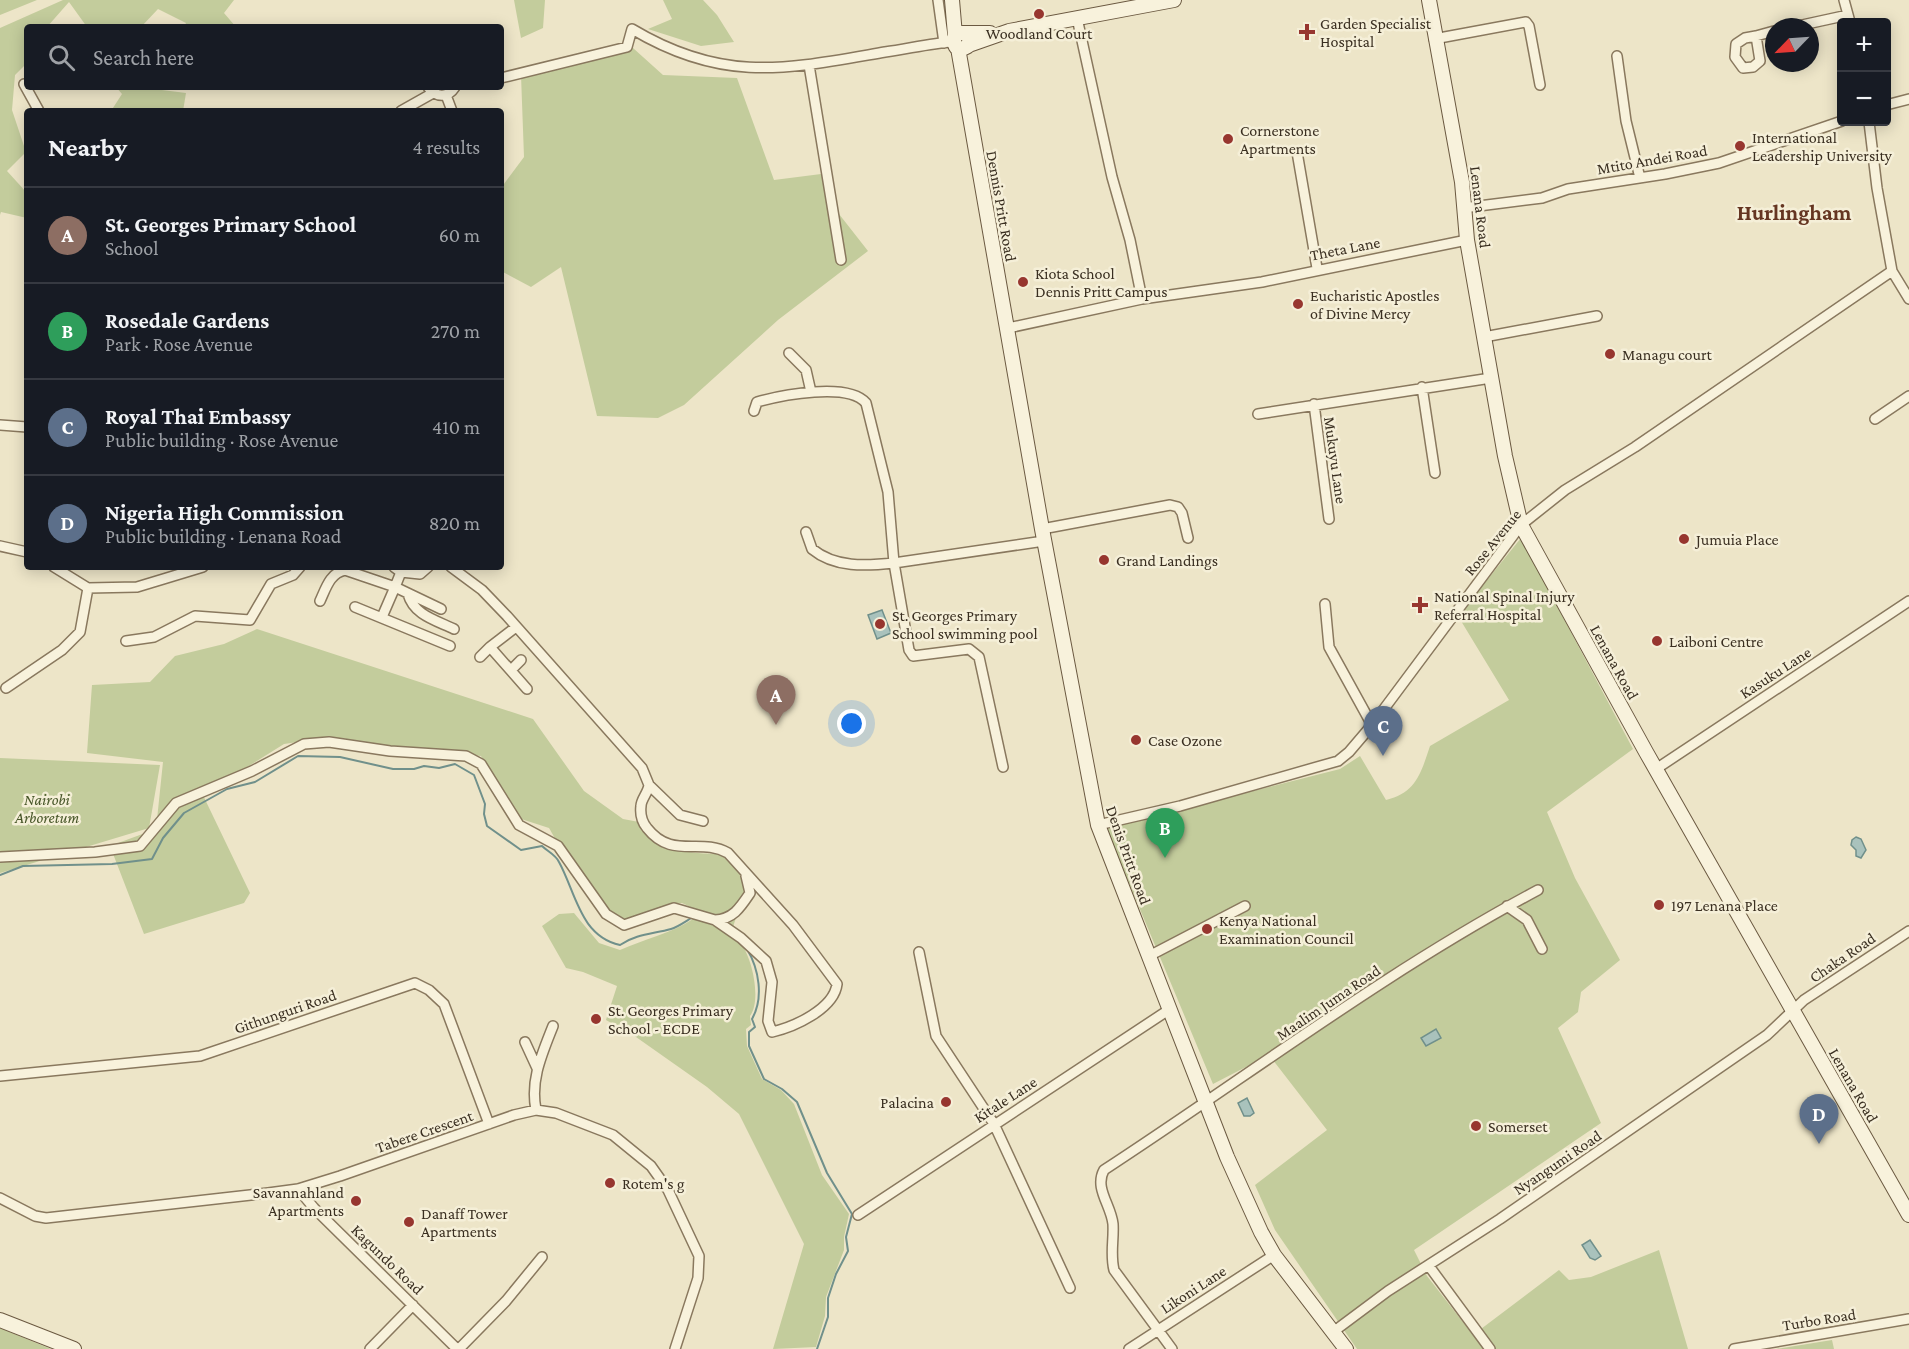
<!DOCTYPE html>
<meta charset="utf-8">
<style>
:root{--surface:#171b24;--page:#242831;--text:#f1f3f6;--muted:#9ea1a6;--line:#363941;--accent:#c89e9c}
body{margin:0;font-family:"Crimson Pro",serif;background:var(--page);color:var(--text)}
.controls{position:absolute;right:18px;top:18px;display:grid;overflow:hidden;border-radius:6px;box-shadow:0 3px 15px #0003}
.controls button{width:54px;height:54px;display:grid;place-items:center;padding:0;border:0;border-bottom:2px solid var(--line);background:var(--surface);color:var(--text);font:30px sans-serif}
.compass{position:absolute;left:1765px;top:18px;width:54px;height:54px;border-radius:50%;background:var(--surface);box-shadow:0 3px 15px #0003;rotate:245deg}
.you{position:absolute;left:852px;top:724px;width:21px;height:21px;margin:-15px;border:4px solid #fff;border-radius:50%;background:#1a73e8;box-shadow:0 0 0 9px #1a73e833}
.badge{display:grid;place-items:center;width:39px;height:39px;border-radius:50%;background:var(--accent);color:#fff;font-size:20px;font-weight:700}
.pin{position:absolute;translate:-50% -50px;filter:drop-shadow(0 2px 3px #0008)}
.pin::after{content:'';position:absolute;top:32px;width:21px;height:18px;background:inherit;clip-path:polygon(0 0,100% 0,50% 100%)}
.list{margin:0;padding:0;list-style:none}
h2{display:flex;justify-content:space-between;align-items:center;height:78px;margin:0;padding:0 24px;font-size:26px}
h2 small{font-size:20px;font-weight:400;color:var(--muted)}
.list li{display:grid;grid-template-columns:39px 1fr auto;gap:18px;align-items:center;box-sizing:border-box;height:96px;padding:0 24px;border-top:2px solid var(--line)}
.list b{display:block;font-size:22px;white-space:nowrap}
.list p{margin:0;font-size:20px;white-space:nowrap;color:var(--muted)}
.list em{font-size:20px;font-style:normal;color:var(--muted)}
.icon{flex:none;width:33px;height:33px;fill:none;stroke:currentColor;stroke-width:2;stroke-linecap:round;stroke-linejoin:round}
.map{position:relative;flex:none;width:1909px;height:1349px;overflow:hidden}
.search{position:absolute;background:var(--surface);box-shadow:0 3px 15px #0003;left:24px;top:24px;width:480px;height:66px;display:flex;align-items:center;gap:15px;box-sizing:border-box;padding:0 21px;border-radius:6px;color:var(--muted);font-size:22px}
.panel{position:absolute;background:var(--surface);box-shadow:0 3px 15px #0003;left:24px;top:108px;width:480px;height:462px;border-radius:6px}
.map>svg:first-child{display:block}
</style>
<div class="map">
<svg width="1909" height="1349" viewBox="0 0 1909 1349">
<rect width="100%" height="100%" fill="#ede5c8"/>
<!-- green -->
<path fill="#c3cc9c" d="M 0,0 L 37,0 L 0,15 Z
M 63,0 L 234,0 L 224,13 L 236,27 L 208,27 L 204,24 L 201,27 L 184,27 L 186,23 L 158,9 L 141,27 L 87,27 L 69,2 L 47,27 L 27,27 L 27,63 L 15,75 L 12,110 L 26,152 L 7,171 L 27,193 L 27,218 L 1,212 L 0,215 L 0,28 Z
M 514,0 L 545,0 L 543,28 L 521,38 Z
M 663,0 L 703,0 L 717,15 L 734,42 L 701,46 L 648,29 L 672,19 Z
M 633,48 L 663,75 L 737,78 L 774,180 L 829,173 L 839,214 L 868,251 L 778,320 L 684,405 L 658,418 L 597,416 L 561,267 L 531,287 L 501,271 L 501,188 L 524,157 L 521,75 Z
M 116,87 L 160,87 L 162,90 L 186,93 L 183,111 L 111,111 L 122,94 Z
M 1521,538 L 1633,749 L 1547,812 L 1575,878 L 1620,960 L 1581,992 L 1578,1012 L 1558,1028 L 1601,1123 L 1414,1250 L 1427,1276 L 1473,1335 L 1559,1270 L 1569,1280 L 1591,1277 L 1659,1250 L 1688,1349 L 1357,1349 L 1275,1230 L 1255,1185 L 1327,1130 L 1269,1055 L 1213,1084 L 1106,828 L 1340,769 L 1360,756 L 1386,800 C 1416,793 1421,773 1430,746 L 1509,700 L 1458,616 Z
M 257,629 L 533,719 L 584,791 L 623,819 L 639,822 C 651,842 674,851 698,853 C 705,854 715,853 721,855 C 732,860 740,874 747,883 L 733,927 L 682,903 L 670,904 L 623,922 C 598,913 563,852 549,828 L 515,817 L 481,756 L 386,747 L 342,738 L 311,740 L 284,744 L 244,769 L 200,789 L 250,893 L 244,903 L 144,934 L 110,846 L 156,829 L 163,762 L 87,753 L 92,685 L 150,682 L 175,656 L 224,644 Z
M 0,758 L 160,765 L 149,828 L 0,873 Z
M 574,913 L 599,943 L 620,950 C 644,939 670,934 693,919 C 708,923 727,929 739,941 C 752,955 762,1000 750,1016 L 751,1025 L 746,1029 L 747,1046 L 762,1079 L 781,1090 L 794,1104 L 822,1175 L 849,1214 L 844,1237 L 844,1250 L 826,1297 L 825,1316 L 816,1347 L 773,1349 L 804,1244 L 739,1114 L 707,1087 L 636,1037 L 606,1020 L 617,986 L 583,972 L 566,968 L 542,926 L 559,914 Z
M 0,1328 L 51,1349 L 0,1349 Z
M 1832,1340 L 1834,1349 L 1776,1349 Z"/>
<!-- water -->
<path fill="#a9c2bc" stroke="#70908b" stroke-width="1.5" d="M 882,610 L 891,633 L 877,639 L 868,615 Z
M 1856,837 L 1861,839 L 1866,850 L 1861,858 L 1856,856 L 1856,850 L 1851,845 L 1852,840 Z
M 1436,1029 L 1441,1038 L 1426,1046 L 1421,1038 Z
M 1247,1098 L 1254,1113 L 1250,1116 L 1244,1116 L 1238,1103 Z
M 1590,1240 L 1601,1256 L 1595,1260 L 1590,1258 L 1582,1245 Z"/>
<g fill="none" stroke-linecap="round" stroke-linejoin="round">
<!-- stream -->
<path stroke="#70908b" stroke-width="2" d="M 0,875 L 23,866 L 112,864 L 152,859 L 163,838 L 184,813 L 227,789 L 255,782 L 298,756 L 340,757 L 393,769 L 414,769 L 424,766 L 439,768 L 455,764 L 474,775 L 485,804 L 484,814 L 487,826 L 521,850 L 542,846 C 547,851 556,855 559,862 C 576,893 580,936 620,945 C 636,934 653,934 671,929 C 678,927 686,921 693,917
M 747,949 C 759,969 764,998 752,1019 L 755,1027 L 749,1032 L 749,1046 L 764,1079 L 782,1089 L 797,1102 L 827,1173 L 852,1214 L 846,1237 L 848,1251 L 836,1274 L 828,1298 L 828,1317 L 817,1349"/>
<defs>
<path id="street" d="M 938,0 L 944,43
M 1844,0 L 1850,22
M 1077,18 L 1112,177 L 1130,240 L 1142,299 L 1262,282 L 1467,240
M 1793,27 L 1848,15
M 1756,36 L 1760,61 L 1753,67 L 1743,68 L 1735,57 L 1736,44 L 1745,38 Z
M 1756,36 L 1774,31
M 1434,39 L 1526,22 L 1529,26 L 1540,85
M 1617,56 L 1626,121 L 1640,178
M 809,65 L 841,260
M 501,78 L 627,47 L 632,29 C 724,84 786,69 885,52 C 908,49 931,43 953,42
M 24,84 L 39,111
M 428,87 C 436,98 448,98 455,87
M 446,95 L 452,111
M 1886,105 L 1909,99
M 401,111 L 433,93
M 1869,122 L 1877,188 L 1892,271 L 1909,299
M 1297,152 L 1317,268
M 1463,208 L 1542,198 L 1568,189 L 1665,174 L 1719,163 L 1842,121
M 1008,328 L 1142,299
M 1484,337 L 1597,316
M 789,353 L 806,370 L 811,392
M 1422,387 L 1435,473
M 1314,404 L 1329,519
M 754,411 L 757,402 C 782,395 848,382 866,403 L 888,492 L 894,563 C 866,566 835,568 812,549 L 806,532
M 1258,414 L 1491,378
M 1875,419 L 1909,396
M 0,425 L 27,427
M 1042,529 L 1170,505 L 1178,507 L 1182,513 L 1188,538
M 0,546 L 27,552
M 54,567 L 88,588
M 394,567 L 401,572 L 420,574 L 428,567
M 408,594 C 414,615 435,620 454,629
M 320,601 C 326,588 330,573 345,570 L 395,587 L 401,572
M 1325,604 L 1329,647 L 1372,725
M 355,607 L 450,646
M 382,617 L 395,587 L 441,609
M 126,641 L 154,637 L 195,616 L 250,620 L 271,584 L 293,575 L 300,567
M 490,647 L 516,627
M 480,657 L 490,647 L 527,689
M 511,670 L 521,660
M 6,688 L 62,650 L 80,632 L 88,588 L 137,587 L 203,567
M 1003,767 L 979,657 L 969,649 L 913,656 L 909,650 L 894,563 L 1044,541
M 1656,769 L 1909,601
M 649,785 L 680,815 L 703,821
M 1098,825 L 1180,806 L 1338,761 L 1349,752 L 1372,725 L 1521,525 L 1565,490 L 1635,447 L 1892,271
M 0,857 L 95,852 L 140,846 L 176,803 L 252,771 L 304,744 L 329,742 L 390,751 L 466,756 L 481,764 L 519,825 L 558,846 L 606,914 L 624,925 L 674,908 L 715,920 L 741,938 L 766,961 L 772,982 L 768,1021 L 772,1032 C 794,1027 834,1009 837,984 L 793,925 L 728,853 C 700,837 672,860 647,828 C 642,822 640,814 641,806 C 641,799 648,793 649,785 L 642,768 L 507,616 L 482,590 L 451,567
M 1507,906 L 1527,920 L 1542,949
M 715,920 C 733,919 740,908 750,893 L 746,876
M 919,952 L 936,1036 L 994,1124 L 1070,1288
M 1149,956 L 1245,906
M 525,1042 L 537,1068
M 0,1076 L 200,1056 L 415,983 L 429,990 L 444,1004 L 489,1124
M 536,1110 C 530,1080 542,1054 553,1026
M 298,1189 L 314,1208 L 457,1349
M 0,1198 L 35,1216 L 46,1218 L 268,1193 L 298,1189 L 340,1176 L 514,1115 L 536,1110 L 556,1113 L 613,1135 L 651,1166 L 668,1190 L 699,1256 L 698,1278 L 675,1349
M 858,1215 L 1170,1009
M 1429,1266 L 1490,1349
M 1333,1332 L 1388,1291 L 1500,1219 L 1767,1035 L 1804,1000 L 1909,931
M 370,1349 L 413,1305
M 459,1349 L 506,1301 L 542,1257
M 1129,1349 L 1274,1255
M 1172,1349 L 1114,1270 C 1110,1254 1114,1240 1113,1224 C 1111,1205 1094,1188 1104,1170 C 1248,1076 1386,971 1538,890
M 1734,1349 L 1909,1319"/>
<path id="secondary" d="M 952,0 L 955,35
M 1429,0 L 1462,182 L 1467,240 L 1505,456 L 1521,525 L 1646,752 L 1909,1215
M 967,34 L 970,41 L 968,46 L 962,49 L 956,47 L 953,40 L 958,33 L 990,33
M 969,45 L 1009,31 L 1174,0
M 958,48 L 1042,529 L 1098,825 L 1227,1157 L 1261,1232 L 1274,1255 L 1346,1349
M 0,1320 L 74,1349"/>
</defs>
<!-- street casing -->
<use href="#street" stroke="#89785e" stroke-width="12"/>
<!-- secondary casing -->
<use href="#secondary" stroke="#6b5941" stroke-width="16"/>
<!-- street -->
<use href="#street" stroke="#f8f2dc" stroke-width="9"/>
<!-- secondary -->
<use href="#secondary" stroke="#f8f2dc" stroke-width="14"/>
</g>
<!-- markers -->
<g fill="#97362f" stroke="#f5efd8" stroke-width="2">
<circle cx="1039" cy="14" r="6"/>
<path d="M1304 23h6v6h6v6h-6v6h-6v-6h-6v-6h6z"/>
<circle cx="1228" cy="139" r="6"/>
<circle cx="1740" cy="146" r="6"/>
<circle cx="1023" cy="282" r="6"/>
<circle cx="1298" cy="304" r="6"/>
<circle cx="1610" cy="354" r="6"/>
<circle cx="1684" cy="539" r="6"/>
<circle cx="1104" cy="560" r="6"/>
<path d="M1417 596h6v6h6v6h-6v6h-6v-6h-6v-6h6z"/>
<circle cx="880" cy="624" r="6"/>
<circle cx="1657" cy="641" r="6"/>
<circle cx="1136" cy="740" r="6"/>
<circle cx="1659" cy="905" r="6"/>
<circle cx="1207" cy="929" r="6"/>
<circle cx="596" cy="1019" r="6"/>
<circle cx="946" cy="1102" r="6"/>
<circle cx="1476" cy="1126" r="6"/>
<circle cx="610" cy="1183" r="6"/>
<circle cx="356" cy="1201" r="6"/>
<circle cx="409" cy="1222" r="6"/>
</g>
<g text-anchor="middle" stroke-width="5" stroke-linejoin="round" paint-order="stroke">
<!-- poi labels -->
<g font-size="16" fill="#3a2f21" stroke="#f5efd8" text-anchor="start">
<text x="1320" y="29">Garden Specialist<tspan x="1320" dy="18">Hospital</tspan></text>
<text x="1039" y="39" text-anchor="middle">Woodland Court</text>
<text x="1240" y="136">Cornerstone<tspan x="1240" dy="18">Apartments</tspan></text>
<text x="1752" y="143">International<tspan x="1752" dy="18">Leadership University</tspan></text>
<text x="1035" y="279">Kiota School<tspan x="1035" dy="18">Dennis Pritt Campus</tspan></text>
<text x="1310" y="301">Eucharistic Apostles<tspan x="1310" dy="18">of Divine Mercy</tspan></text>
<text x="1622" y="360">Managu court</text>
<text x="1696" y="545">Jumuia Place</text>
<text x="1116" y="566">Grand Landings</text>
<text x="1434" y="602">National Spinal Injury<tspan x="1434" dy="18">Referral Hospital</tspan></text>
<text x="892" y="621">St. Georges Primary<tspan x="892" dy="18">School swimming pool</tspan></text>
<text x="1669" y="647">Laiboni Centre</text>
<text x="1148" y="746">Case Ozone</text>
<text x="1671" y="911">197 Lenana Place</text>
<text x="1219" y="926">Kenya National<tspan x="1219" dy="18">Examination Council</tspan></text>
<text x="608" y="1016">St. Georges Primary<tspan x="608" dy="18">School - ECDE</tspan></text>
<text x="934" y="1108" text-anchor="end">Palacina</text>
<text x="1488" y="1132">Somerset</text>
<text x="622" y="1189">Rotem's g</text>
<text x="344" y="1198" text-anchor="end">Savannahland<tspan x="344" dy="18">Apartments</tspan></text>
<text x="421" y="1219">Danaff Tower<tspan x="421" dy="18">Apartments</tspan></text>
</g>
<!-- street labels -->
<g font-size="16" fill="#3a2f21" stroke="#f5efd8">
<text transform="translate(1652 159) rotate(-10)" y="6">Mtito Andei Road</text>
<text transform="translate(1002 206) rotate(80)" y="6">Dennis Pritt Road</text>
<text transform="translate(1481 207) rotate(83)" y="6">Lenana Road</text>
<text transform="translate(1345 248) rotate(-11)" y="6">Theta Lane</text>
<text transform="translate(1336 460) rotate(82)" y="6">Mukuyu Lane</text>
<text transform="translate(1492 542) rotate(-51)" y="6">Rose Avenue</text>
<text transform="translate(1615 662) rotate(61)" y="6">Lenana Road</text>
<text transform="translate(1775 672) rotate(-33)" y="6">Kasuku Lane</text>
<text transform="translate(1129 855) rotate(70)" y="6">Denis Pritt Road</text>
<text transform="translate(1842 957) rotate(-34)" y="6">Chaka Road</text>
<text transform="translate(1328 1002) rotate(-34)" y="6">Maalim Juma Road</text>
<text transform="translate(285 1011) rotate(-19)" y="6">Githunguri Road</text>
<text transform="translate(1854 1085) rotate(60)" y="6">Lenana Road</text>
<text transform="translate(1005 1099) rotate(-33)" y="6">Kitale Lane</text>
<text transform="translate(424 1131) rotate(-19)" y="6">Tabere Crescent</text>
<text transform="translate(1557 1162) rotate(-34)" y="6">Nyangumi Road</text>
<text transform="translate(388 1259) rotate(44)" y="6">Kagundo Road</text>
<text transform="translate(1193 1289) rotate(-33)" y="6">Likoni Lane</text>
<text transform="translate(1819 1319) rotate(-9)" y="6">Turbo Road</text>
</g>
<!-- park labels -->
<g font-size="16" font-style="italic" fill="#475628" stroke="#f5efd8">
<text x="47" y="805">Nairobi<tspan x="47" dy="18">Arboretum</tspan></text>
</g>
<!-- district labels -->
<g font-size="22" font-weight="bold" fill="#653521" stroke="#f5efd8">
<text x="1794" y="220">Hurlingham</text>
</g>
</g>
</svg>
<div class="controls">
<button>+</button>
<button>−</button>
</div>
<svg class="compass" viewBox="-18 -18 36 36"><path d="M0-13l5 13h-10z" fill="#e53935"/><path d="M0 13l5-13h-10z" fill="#9ea1a6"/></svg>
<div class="you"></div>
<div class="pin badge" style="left:776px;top:725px;background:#8d6e63">A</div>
<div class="pin badge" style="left:1165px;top:858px;background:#2e9e5b">B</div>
<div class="pin badge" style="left:1383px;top:756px;background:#5c6f8a">C</div>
<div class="pin badge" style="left:1819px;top:1144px;background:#5c6f8a">D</div>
<div class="search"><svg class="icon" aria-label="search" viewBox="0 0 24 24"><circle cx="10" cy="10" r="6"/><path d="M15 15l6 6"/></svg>Search here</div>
<section class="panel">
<h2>Nearby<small>4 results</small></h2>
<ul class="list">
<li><span class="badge" style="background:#8d6e63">A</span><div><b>St. Georges Primary School</b><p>School</p></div><em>60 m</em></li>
<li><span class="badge" style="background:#2e9e5b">B</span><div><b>Rosedale Gardens</b><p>Park · Rose Avenue</p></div><em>270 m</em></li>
<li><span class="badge" style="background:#5c6f8a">C</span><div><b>Royal Thai Embassy</b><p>Public building · Rose Avenue</p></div><em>410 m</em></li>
<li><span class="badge" style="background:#5c6f8a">D</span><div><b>Nigeria High Commission</b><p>Public building · Lenana Road</p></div><em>820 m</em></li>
</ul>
</section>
</div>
